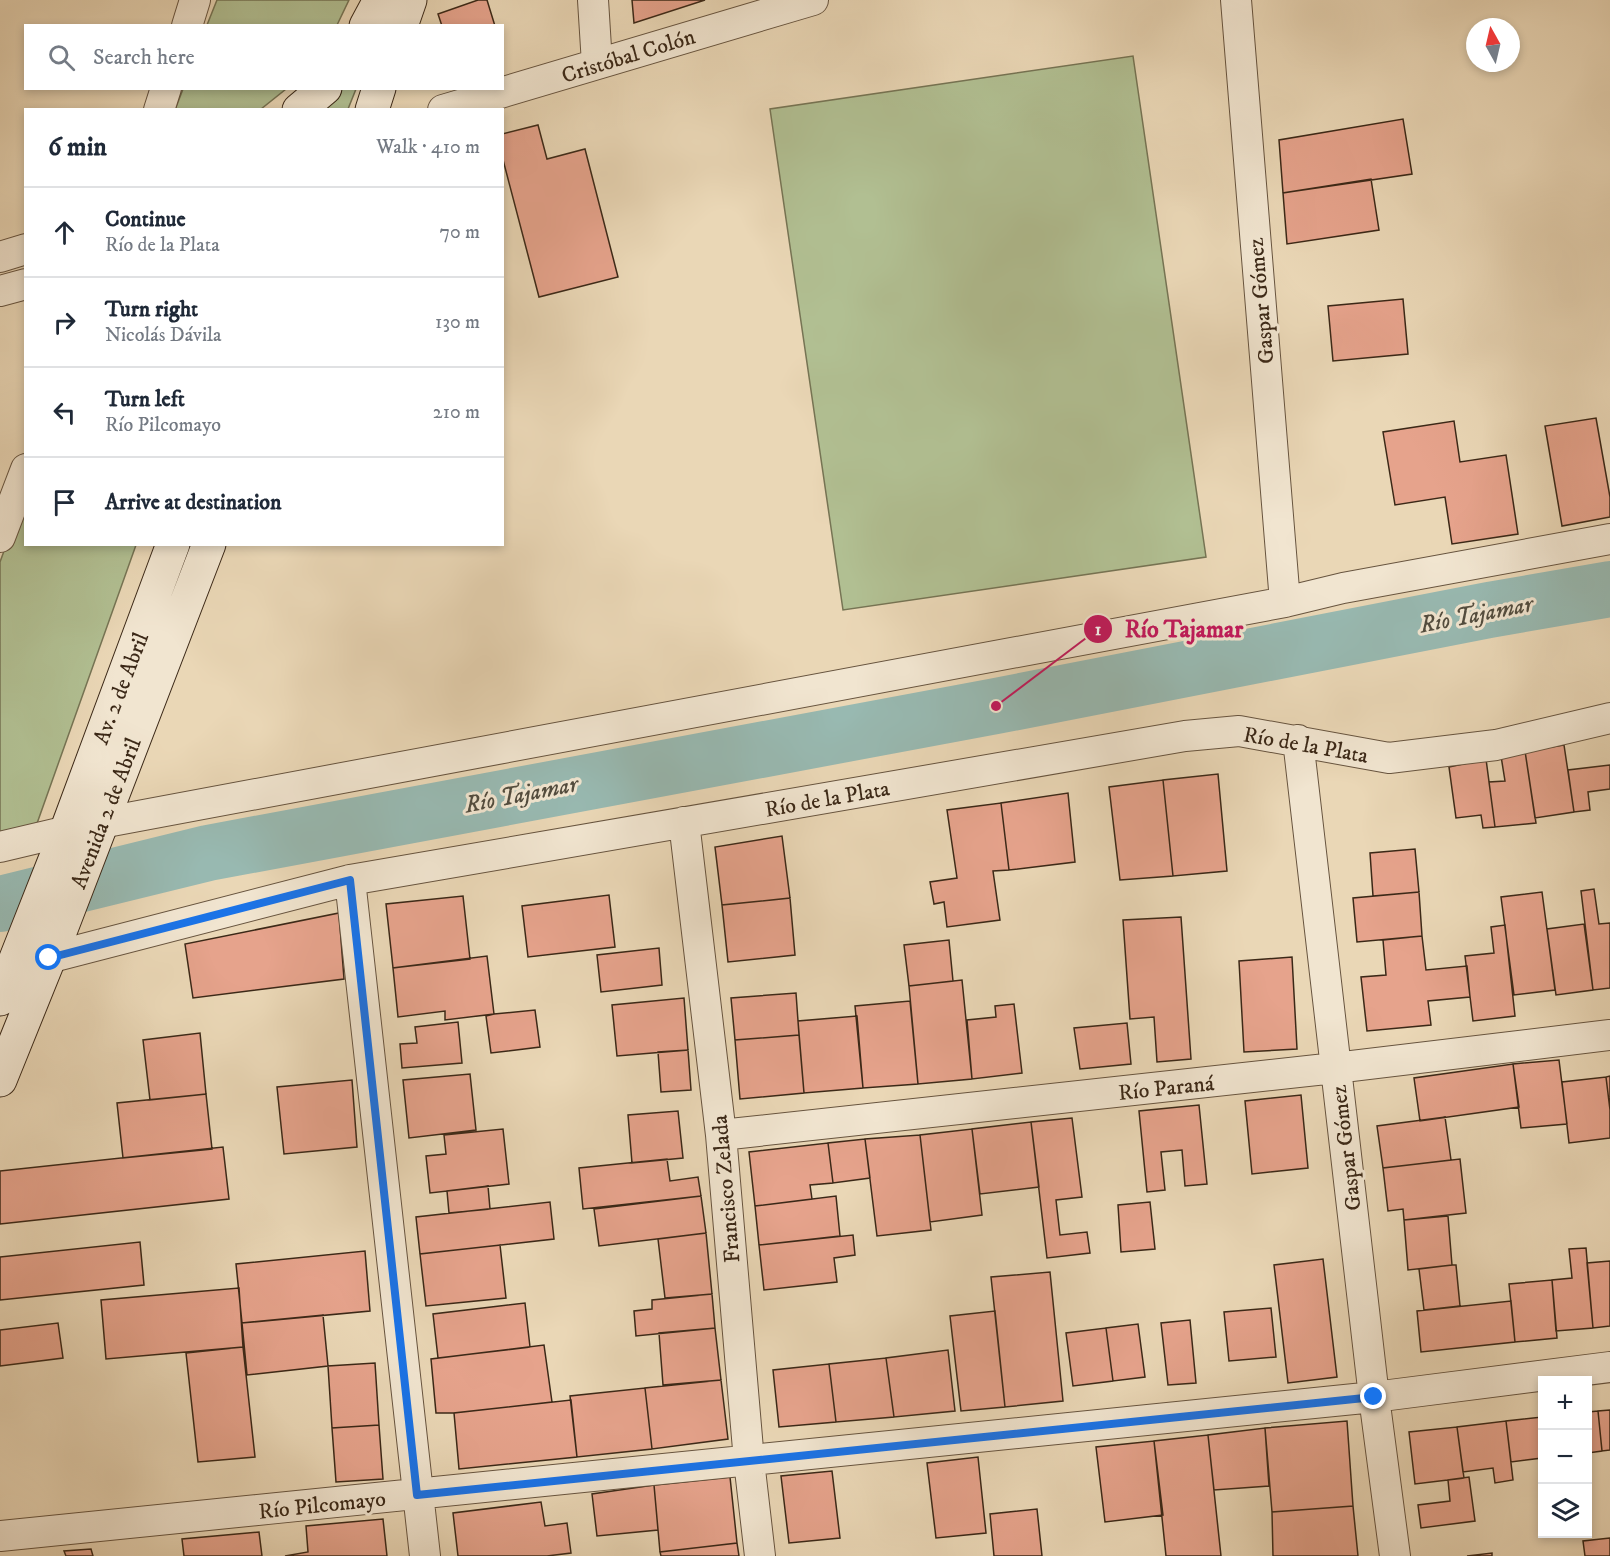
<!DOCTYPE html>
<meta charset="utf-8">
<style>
:root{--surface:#fff;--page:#f6f6f7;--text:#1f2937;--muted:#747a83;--line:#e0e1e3}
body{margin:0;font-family:"IM FELL DW Pica",serif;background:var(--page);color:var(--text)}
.controls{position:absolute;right:18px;bottom:18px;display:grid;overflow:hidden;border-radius:0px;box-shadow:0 3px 9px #0003}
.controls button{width:54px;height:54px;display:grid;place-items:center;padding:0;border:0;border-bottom:2px solid var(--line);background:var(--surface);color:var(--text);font:30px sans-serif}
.compass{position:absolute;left:1466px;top:18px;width:54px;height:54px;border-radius:50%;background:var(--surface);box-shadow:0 3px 9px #0003;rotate:352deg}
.stop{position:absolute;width:18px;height:18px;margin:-14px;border:4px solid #1a73e8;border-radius:50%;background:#fff}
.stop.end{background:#1a73e8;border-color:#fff;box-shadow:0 2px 6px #0008}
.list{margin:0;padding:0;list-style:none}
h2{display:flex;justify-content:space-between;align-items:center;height:78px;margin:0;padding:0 24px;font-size:26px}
h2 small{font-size:20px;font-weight:400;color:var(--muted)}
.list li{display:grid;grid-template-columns:39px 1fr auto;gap:18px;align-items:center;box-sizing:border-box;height:90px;padding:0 24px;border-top:2px solid var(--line)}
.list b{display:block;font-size:22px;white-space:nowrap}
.list p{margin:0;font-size:20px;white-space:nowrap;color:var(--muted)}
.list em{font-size:20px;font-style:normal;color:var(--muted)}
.icon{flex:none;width:33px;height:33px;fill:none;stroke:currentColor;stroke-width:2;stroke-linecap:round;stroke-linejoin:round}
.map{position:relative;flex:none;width:1610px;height:1556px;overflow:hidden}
.search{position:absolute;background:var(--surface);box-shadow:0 3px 9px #0003;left:24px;top:24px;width:480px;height:66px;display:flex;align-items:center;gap:15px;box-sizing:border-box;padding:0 21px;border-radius:0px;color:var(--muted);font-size:22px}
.panel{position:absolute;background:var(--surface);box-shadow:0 3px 9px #0003;left:24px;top:108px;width:480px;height:438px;border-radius:0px}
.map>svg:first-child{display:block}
</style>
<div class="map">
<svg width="1610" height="1556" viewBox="0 0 1610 1556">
<rect width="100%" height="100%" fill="#ead7b6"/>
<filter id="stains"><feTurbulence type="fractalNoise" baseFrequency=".00333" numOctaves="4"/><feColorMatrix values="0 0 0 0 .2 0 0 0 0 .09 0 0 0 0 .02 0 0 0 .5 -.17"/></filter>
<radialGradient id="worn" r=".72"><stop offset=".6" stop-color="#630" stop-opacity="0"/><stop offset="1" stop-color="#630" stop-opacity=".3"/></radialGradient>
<!-- green -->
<path fill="#b1bf92" stroke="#767454" stroke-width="1.5" d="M 217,0 L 349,0 L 337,25 L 207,25 Z
M 1133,56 L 1206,557 L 843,610 L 770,109 Z
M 183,89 L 286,89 L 261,109 L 175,110 Z
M 339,89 L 356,89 L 348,109 L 318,110 Z
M 25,494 L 26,544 L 136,545 L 35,829 L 0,837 L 0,562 Z"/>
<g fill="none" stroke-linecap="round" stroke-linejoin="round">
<!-- river -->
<path stroke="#98b9b1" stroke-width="56" d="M 0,904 L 208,853 L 996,706 L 1489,610 L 1610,589"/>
</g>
<!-- building -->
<path fill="#e6a38c" stroke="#3b2817" stroke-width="1.5" d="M 478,0 L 487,0 L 495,26 L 442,26 L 438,14 Z
M 632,0 L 705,0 L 634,23 Z
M 1403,119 L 1412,174 L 1283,193 L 1279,140 Z
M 538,125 L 547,159 L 585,149 L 618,277 L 539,297 L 502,156 L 502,134 Z
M 1371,179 L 1379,230 L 1287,244 L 1283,193 Z
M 1403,299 L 1408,354 L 1333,361 L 1328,306 Z
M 1596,418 L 1610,497 L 1610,517 L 1562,526 L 1545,426 Z
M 1454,421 L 1460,462 L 1506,455 L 1518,534 L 1452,544 L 1445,497 L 1395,505 L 1383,432 Z
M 1564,745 L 1574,812 L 1535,818 L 1525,751 Z
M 1525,751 L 1536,823 L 1495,827 L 1489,782 L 1505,781 L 1501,756 Z
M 1486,759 L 1495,827 L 1483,828 L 1481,815 L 1456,818 L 1449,767 Z
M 1610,765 L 1610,789 L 1588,792 L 1590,810 L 1574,812 L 1568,770 Z
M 1218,774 L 1227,871 L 1173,876 L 1163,780 Z
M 1163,780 L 1173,876 L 1120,880 L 1109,787 Z
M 1068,793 L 1075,862 L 1009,870 L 1001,803 Z
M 1001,803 L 1009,870 L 993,871 L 1000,920 L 947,927 L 944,902 L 934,904 L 930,882 L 957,878 L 947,810 Z
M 782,836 L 790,898 L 722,905 L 715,847 Z
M 1415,849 L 1419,892 L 1373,896 L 1370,853 Z
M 1594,889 L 1599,924 L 1610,923 L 1610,988 L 1593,990 L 1581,891 Z
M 1419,892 L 1422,936 L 1357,942 L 1353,898 Z
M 1542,892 L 1555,990 L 1514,995 L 1501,897 Z
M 609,895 L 615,947 L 528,957 L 522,906 Z
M 463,896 L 470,959 L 393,968 L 386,904 Z
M 790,898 L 795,955 L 728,962 L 722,905 Z
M 339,913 L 344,979 L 193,998 L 185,944 Z
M 1181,917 L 1191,1059 L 1157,1062 L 1154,1017 L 1130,1019 L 1123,920 Z
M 1584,924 L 1593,990 L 1556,995 L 1547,929 Z
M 1505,925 L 1515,1016 L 1473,1021 L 1465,956 L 1494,953 L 1491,927 Z
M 1422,936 L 1426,970 L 1467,966 L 1470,997 L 1428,1001 L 1431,1025 L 1367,1031 L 1361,977 L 1386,975 L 1383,940 Z
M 949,940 L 953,981 L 909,986 L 904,945 Z
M 659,948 L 662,985 L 601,992 L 597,955 Z
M 487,956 L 494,1014 L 445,1020 L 445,1011 L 398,1017 L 393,968 Z
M 1292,957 L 1297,1049 L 1244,1052 L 1239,961 Z
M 962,980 L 972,1079 L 918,1084 L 909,986 Z
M 796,993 L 799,1035 L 735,1040 L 731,998 Z
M 684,998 L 688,1050 L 617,1056 L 612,1005 Z
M 910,1001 L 918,1084 L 863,1088 L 855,1006 Z
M 1014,1004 L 1022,1073 L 972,1079 L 967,1020 L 996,1017 L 995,1006 Z
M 535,1010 L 540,1047 L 491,1053 L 486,1016 L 494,1014 Z
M 857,1016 L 863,1088 L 804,1093 L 798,1021 Z
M 458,1022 L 462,1063 L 402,1068 L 400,1044 L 417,1043 L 415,1027 Z
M 1127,1023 L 1131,1064 L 1080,1069 L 1074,1028 Z
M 200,1033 L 206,1094 L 150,1100 L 143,1040 Z
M 799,1035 L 804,1093 L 740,1099 L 735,1040 Z
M 688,1050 L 691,1090 L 661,1092 L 658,1052 Z
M 1559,1060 L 1567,1124 L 1521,1128 L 1513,1064 Z
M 1513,1064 L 1519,1107 L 1420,1121 L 1414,1078 Z
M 470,1074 L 476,1130 L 409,1138 L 403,1080 Z
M 1610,1076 L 1610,1110 L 1606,1077 Z
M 1606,1077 L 1610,1110 L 1610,1138 L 1569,1143 L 1562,1082 Z
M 352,1080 L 357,1147 L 284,1154 L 277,1087 Z
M 206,1094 L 212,1149 L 123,1158 L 117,1103 Z
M 1301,1095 L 1308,1168 L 1252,1174 L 1245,1101 Z
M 1199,1105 L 1207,1184 L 1185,1186 L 1182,1150 L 1161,1152 L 1165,1190 L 1147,1192 L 1139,1111 Z
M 678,1111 L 683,1158 L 632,1163 L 628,1115 Z
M 1445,1117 L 1451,1160 L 1383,1168 L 1377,1126 Z
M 1072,1118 L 1082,1197 L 1056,1200 L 1060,1235 L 1087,1232 L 1090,1253 L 1047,1258 L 1031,1122 Z
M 1031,1122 L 1039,1187 L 980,1194 L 972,1129 Z
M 503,1129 L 509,1184 L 430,1193 L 426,1156 L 446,1154 L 444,1135 Z
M 972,1129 L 982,1215 L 930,1222 L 920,1135 Z
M 920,1135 L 931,1230 L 877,1236 L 865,1139 Z
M 865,1139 L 870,1178 L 833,1183 L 828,1143 Z
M 828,1143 L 833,1183 L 810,1185 L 812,1199 L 755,1206 L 749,1152 Z
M 223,1147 L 229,1199 L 0,1224 L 0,1171 Z
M 667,1159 L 670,1181 L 698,1177 L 701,1196 L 583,1209 L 579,1168 Z
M 1460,1159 L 1466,1213 L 1404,1220 L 1403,1209 L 1388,1211 L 1383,1168 Z
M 488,1186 L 490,1209 L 449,1213 L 447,1191 Z
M 701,1196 L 706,1233 L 599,1246 L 594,1209 Z
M 836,1196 L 840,1236 L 759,1245 L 755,1206 Z
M 550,1202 L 554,1239 L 420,1254 L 416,1217 Z
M 1150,1202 L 1155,1249 L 1121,1252 L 1118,1205 Z
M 1448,1216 L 1452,1265 L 1408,1270 L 1404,1220 Z
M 706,1233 L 712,1294 L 665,1298 L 658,1239 Z
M 853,1235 L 855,1255 L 834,1258 L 837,1282 L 764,1290 L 759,1245 Z
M 140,1242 L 144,1285 L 0,1300 L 0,1257 Z
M 500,1245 L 506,1298 L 426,1306 L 420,1254 Z
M 1586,1248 L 1593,1328 L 1556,1331 L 1552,1280 L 1572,1278 L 1569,1249 Z
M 365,1251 L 370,1311 L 242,1323 L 236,1264 Z
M 1323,1259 L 1337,1377 L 1288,1383 L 1274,1265 Z
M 1610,1261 L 1610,1326 L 1593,1328 L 1587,1263 Z
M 1452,1265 L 1456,1265 L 1460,1306 L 1424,1310 L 1419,1269 Z
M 1050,1272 L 1063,1401 L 1005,1407 L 991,1277 Z
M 1552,1280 L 1557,1338 L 1515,1342 L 1509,1284 Z
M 239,1288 L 243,1347 L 106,1359 L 101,1300 Z
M 712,1294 L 715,1328 L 636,1336 L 634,1311 L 652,1309 L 652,1300 Z
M 1511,1301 L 1515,1342 L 1421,1352 L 1417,1311 Z
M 525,1303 L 530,1347 L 438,1358 L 433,1314 Z
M 1271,1308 L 1276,1357 L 1229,1361 L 1224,1312 Z
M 995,1311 L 1005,1407 L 961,1411 L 950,1316 Z
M 323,1315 L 328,1366 L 247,1375 L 242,1323 Z
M 1190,1320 L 1196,1383 L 1168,1385 L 1161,1323 Z
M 58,1323 L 63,1358 L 0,1366 L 0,1330 Z
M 1138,1324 L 1145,1377 L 1113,1381 L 1106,1328 Z
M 715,1328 L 721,1380 L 663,1385 L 659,1333 Z
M 1106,1328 L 1113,1381 L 1073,1386 L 1066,1333 Z
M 544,1345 L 552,1402 L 454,1413 L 436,1413 L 431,1359 Z
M 243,1347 L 255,1457 L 198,1462 L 186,1353 Z
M 948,1350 L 955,1411 L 894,1417 L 886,1358 Z
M 886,1358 L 894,1417 L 836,1422 L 829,1364 Z
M 375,1363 L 379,1425 L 332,1428 L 328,1366 Z
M 829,1364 L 836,1422 L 779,1427 L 773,1370 Z
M 721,1380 L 728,1439 L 652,1449 L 645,1388 Z
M 645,1388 L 652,1449 L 577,1457 L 570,1396 Z
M 571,1400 L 577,1457 L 459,1469 L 454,1413 Z
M 1610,1410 L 1610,1450 L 1602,1451 L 1598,1411 Z
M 1598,1411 L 1602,1451 L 1588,1453 L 1588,1412 Z
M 1542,1417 L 1542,1458 L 1511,1462 L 1506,1421 Z
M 1347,1421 L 1353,1506 L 1272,1512 L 1265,1428 Z
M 1506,1421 L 1513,1480 L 1495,1483 L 1493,1468 L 1463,1472 L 1457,1427 Z
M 379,1425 L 383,1479 L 336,1482 L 332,1428 Z
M 1457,1427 L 1464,1478 L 1415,1484 L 1409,1432 Z
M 1265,1428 L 1269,1486 L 1214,1490 L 1208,1435 Z
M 1208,1435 L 1221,1556 L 1166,1556 L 1154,1441 Z
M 1154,1441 L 1163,1515 L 1105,1522 L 1096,1447 Z
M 978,1457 L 986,1533 L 936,1538 L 927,1463 Z
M 832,1471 L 840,1538 L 789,1543 L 781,1476 Z
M 730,1477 L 737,1543 L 660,1552 L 654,1485 Z
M 1469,1477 L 1475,1521 L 1421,1528 L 1418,1505 L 1450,1501 L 1448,1480 Z
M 654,1485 L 658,1530 L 597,1536 L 592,1494 Z
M 541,1502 L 545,1526 L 567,1523 L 571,1553 L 547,1556 L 458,1556 L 453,1513 Z
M 1353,1506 L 1358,1556 L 1273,1556 L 1272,1512 Z
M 1037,1509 L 1042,1556 L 994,1556 L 990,1514 Z
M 383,1519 L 387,1556 L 285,1556 L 308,1552 L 306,1526 Z
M 259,1532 L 262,1556 L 184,1556 L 182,1539 Z
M 1610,1538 L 1610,1556 L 1585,1556 L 1583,1541 Z
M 737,1543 L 739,1556 L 661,1556 L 660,1552 Z
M 91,1549 L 93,1556 L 66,1556 L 64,1551 Z
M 1492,1553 L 1492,1556 L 1467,1556 Z"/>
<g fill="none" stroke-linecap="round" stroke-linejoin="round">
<defs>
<path id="street" d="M 593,0 L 597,64
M 1236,0 L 1285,602
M 187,26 L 195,0
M 159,110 L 166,88
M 443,110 L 813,0
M 0,257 L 26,249
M 0,291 L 26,284
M 0,537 L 26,469
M 1298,740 L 1374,1397 L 1395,1556
M 684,822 L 721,1135 L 749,1461 L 760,1556
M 0,847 L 101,823 L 1285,602 L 1343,588 L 1610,539
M 350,880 L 425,1556
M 29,963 L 350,880 L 1185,736 L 1239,731 L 1389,758 L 1496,745 L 1610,718
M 721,1135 L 1335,1068 L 1610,1035
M 0,1536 L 1374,1397 L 1610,1367"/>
<path id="secondary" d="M 366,26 L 380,0
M 401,26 L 410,0
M 299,110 L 325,88
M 372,110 L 379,88
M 0,999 L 66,832 L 173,544
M 0,1080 L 61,929 L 209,544"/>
</defs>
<!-- street casing -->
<use href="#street" stroke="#67543f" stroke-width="32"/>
<!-- secondary casing -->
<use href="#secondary" stroke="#3b2817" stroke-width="35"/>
<!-- street -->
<use href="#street" stroke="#f1e5d0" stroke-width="30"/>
<!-- secondary -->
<use href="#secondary" stroke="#f1e5d0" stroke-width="33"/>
</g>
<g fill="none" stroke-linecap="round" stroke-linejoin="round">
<!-- route -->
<path stroke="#1a73e8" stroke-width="8" d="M 49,958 L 350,880 L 417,1495 L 1374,1397"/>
</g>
<g text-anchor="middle" stroke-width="6" stroke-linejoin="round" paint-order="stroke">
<!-- street labels -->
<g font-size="22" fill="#3b2817" stroke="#f1e5d0">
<text transform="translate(628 55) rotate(-17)" y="8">Cristóbal Colón</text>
<text transform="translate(1260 301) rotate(-95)" y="8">Gaspar Gómez</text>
<text transform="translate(120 688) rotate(-69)" y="8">Av. 2 de Abril</text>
<text transform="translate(1306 744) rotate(10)" y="8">Río de la Plata</text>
<text transform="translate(827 798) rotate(-10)" y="8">Río de la Plata</text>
<text transform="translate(105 813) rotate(-69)" y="8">Avenida 2 de Abril</text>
<text transform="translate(1166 1087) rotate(-6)" y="8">Río Paraná</text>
<text transform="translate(1345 1148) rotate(-97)" y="8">Gaspar Gómez</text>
<text transform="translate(725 1189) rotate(-95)" y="8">Francisco Zelada</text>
<text transform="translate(322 1504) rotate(-6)" y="8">Río Pilcomayo</text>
</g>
<!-- water labels -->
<g font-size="24" font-style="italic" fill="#524c3e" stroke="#f1e5d0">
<text transform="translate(1476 614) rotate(-11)" y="8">Río Tajamar</text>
<text transform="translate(521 794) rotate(-11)" y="8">Río Tajamar</text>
</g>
</g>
<!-- callouts -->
<path fill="none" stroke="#c2185b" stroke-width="2" d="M996 706L1098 629"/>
<g fill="#c2185b" stroke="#f1e5d0" stroke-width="2">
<circle cx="996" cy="706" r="6"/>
<circle cx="1098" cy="629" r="15"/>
</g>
<g font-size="18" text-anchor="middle" font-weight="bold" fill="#fff">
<text x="1098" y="635">1</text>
</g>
<g font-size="24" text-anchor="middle" font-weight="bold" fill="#c2185b" stroke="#f1e5d0" stroke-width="6" stroke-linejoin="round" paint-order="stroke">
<text x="1184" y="637">Río Tajamar</text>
</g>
<rect width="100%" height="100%" filter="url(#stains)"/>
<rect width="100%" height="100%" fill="url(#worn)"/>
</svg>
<div class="controls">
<button>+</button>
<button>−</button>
<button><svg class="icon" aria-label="layers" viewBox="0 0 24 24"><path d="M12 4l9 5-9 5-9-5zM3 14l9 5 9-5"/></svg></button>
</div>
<svg class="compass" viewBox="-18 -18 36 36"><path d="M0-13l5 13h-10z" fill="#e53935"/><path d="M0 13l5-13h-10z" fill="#747a83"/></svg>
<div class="stop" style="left:49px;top:958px"></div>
<div class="stop end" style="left:1374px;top:1397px"></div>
<div class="search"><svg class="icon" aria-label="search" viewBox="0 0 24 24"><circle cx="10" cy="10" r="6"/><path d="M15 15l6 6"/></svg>Search here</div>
<section class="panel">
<h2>6 min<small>Walk · 410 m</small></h2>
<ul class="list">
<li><svg class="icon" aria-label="ahead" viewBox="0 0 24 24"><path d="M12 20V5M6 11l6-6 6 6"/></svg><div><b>Continue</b><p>Río de la Plata</p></div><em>70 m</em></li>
<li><svg class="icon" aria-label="right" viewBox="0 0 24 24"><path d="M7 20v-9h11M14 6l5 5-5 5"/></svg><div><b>Turn right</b><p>Nicolás Dávila</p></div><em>130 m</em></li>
<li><svg class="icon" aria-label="left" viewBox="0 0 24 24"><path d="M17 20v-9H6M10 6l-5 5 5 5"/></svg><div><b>Turn left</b><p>Río Pilcomayo</p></div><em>210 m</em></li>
<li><svg class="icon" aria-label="arrive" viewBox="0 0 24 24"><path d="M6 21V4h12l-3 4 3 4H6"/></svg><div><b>Arrive at destination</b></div></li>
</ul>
</section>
</div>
